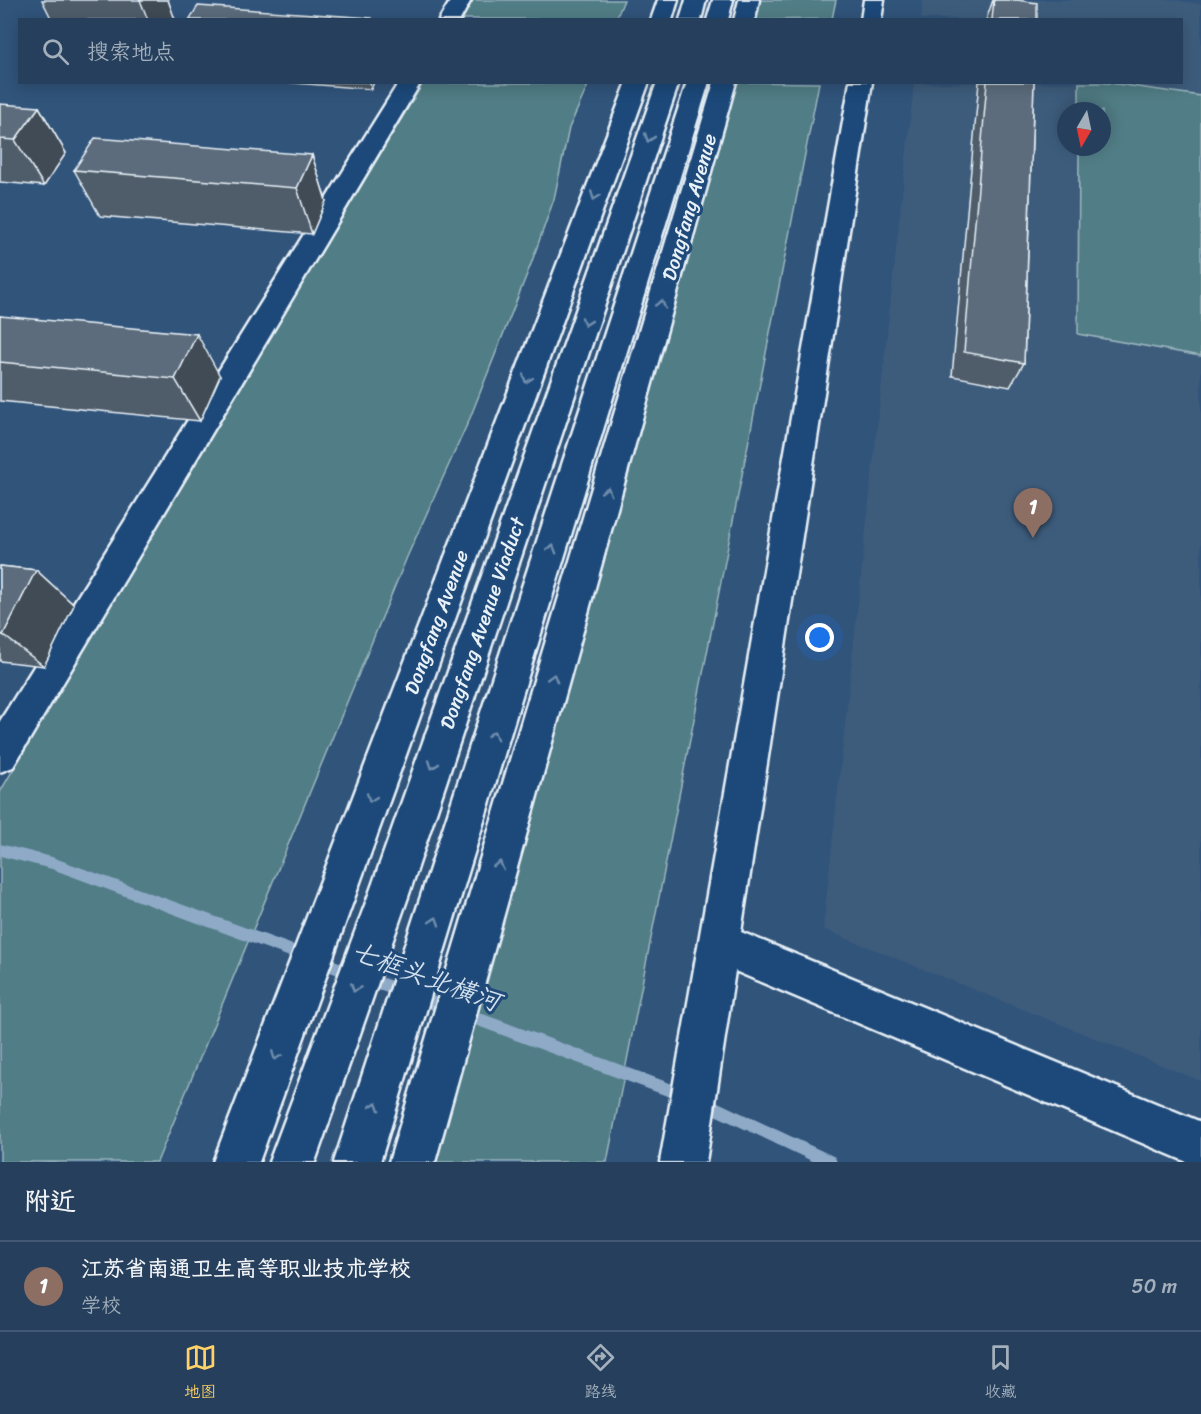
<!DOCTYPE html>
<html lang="zh">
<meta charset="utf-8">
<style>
:root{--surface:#253f5c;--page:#314a65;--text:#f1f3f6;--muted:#a3afbb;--line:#425872;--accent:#ffd166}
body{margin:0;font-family:Sriracha,"LXGW WenKai TC",sans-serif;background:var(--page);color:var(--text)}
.compass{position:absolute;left:1057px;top:102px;width:54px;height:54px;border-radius:50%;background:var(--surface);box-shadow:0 3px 15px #0003;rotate:189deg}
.you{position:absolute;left:820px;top:638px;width:21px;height:21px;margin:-15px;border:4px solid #fff;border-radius:50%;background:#1a73e8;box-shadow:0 0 0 9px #1a73e833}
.badge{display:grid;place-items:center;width:39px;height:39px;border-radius:50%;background:var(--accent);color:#fff;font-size:20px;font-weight:700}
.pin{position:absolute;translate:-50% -50px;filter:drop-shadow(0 2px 3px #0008)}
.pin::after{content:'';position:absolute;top:32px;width:21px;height:18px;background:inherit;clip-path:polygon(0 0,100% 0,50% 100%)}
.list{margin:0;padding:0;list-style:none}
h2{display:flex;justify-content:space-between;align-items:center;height:78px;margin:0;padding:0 24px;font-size:26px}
h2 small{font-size:20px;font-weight:400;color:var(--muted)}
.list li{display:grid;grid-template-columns:39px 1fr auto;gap:18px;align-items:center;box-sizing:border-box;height:90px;padding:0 24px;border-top:2px solid var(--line)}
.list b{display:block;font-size:22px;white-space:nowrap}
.list p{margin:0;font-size:20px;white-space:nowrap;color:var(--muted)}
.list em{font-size:20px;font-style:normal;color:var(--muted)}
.icon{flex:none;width:33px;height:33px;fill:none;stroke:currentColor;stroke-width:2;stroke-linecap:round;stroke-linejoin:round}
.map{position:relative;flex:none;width:1201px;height:1162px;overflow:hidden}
.search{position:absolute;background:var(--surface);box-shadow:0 3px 15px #0003;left:18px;right:18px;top:18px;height:66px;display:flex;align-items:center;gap:15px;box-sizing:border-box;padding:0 21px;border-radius:0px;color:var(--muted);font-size:22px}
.sheet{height:168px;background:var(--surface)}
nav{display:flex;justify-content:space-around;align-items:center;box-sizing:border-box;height:84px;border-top:2px solid var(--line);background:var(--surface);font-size:16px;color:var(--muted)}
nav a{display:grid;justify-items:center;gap:3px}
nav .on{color:var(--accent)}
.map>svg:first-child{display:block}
</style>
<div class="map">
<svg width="1201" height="1162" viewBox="0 0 1201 1162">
<rect width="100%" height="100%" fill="#31547b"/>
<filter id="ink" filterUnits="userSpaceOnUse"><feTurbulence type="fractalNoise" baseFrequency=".0167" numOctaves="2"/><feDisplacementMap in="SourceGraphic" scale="12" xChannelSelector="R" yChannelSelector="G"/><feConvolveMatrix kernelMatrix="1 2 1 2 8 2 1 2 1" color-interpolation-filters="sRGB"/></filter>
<g filter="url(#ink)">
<!-- built -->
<path fill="#3e5b7b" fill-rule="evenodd" d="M 923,0 L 1174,0 L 1201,4 L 1201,1081 L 823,929 L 914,83 L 1182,82 L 1182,20 L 921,19 ZM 1066,111 L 1102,111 L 1102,147 L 1066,147 Z"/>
<!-- green -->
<path fill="#517d86" stroke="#9cb7bf" stroke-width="1.5" d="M 473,0 L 624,0 L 616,19 L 461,19 Z
M 760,0 L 836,0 L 832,19 L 754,20 Z
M 737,82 L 819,83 L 607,1162 L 436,1162 Z
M 423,83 L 589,83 L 569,128 L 554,199 L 531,264 L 470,418 L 407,557 L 157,1162 L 0,1162 L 0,792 L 125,579 Z
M 1079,83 L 1110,83 L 1201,96 L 1201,356 L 1078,334 L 1079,147 L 1102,147 L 1102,111 L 1079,111 Z"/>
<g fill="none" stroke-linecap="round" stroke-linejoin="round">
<!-- stream -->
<path fill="#8eaac7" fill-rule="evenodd" d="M 0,844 L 52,857 L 449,1002 L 454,1004 L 456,1009 L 454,1014 L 449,1016 L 52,869 L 0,856 Z
M 464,1007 L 686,1089 L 691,1091 L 693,1096 L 691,1101 L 686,1103 L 464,1021 L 459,1019 L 457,1014 L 459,1009 Z
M 703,1095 L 835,1157 L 837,1162 L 814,1162 L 698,1107 L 696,1102 L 698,1097 Z"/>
<defs>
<path id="minor" d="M 451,0 L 471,0 L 460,20 L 439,20 Z
M 864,0 L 884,0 L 881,20 L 861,20 Z
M 399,82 L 421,82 L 13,767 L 0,772 L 0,721 Z
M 850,82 L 872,82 L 741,932 L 1201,1122 L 1201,1162 L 1187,1162 L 735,971 L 706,1162 L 660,1162 Z"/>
<path id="major" d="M 658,0 L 678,0 L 672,20 L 651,20 Z
M 739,0 L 759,0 L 755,20 L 734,20 Z
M 627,82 L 649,82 L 259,1162 L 213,1162 Z
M 714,82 L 736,82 L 435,1162 L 389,1162 Z"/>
<path id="highway" d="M 686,0 L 706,0 L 701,20 L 680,20 Z
M 713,0 L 733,0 L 728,20 L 707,20 Z
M 657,82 L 679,82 L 408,897 L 315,1162 L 269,1162 L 368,897 Z
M 687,82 L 709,82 L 380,1162 L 334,1162 Z"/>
</defs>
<!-- minor casing -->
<use href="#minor" stroke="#e8f1f8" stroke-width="5"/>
<!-- major casing -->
<use href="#major" stroke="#e8f1f8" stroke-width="5"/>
<!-- highway casing -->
<use href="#highway" stroke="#e8f1f8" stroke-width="5"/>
<!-- minor -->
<use href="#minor" fill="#1f4a7a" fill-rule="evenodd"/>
<!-- major -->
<use href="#major" fill="#1f4a7a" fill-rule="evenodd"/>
<!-- highway -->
<use href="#highway" fill="#1f4a7a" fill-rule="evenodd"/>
</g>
<!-- wall -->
<path fill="#4f5d6b" stroke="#e8f1f8" stroke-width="1.5" d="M 42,0 L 168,0 L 175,20 L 52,20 Z
M 993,0 L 1017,0 L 1037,20 L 986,20 Z
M 281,82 L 374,82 L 371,89 Z
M 979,82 L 1034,82 L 1024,363 L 1010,387 L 952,376 Z
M 39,107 L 66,153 L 44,186 L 0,182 L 0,139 Z
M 312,155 L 326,201 L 312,234 L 100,216 L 74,170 Z
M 0,316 L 220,376 L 200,421 L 0,401 Z
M 0,566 L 36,570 L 74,605 L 44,666 L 0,661 Z"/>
<!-- shaded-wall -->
<path fill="#404c57" stroke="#e8f1f8" stroke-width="1.5" d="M 140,0 L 168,0 L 175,20 L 148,20 Z
M 370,82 L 374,82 L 371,89 Z
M 39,107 L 66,153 L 44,186 L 15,140 Z
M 312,155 L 326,201 L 312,234 L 297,188 Z
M 197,334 L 220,376 L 200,421 L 175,379 Z
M 36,570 L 74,605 L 44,666 L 3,635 Z"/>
<!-- building -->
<path fill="#5c6c7c" stroke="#e8f1f8" stroke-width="1.5" d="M 994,0 L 1017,0 L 1037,3 L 1037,20 L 992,20 Z
M 198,6 L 372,18 L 372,20 L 189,20 Z
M 987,82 L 1034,82 L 1024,363 L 964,352 Z
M 0,104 L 39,107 L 15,140 L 0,139 Z
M 95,138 L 312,155 L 297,188 L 74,170 Z
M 0,316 L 197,334 L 175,379 L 0,362 Z
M 0,566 L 36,570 L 3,635 L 0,634 Z"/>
<!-- one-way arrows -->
<defs><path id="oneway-chevron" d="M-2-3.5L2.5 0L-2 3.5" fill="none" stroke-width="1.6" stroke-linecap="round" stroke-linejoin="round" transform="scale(1.5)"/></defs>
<g stroke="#6f8dac">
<use href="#oneway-chevron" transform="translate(649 138) rotate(109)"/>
<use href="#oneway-chevron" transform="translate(595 196) rotate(110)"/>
<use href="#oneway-chevron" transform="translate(661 304) rotate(-74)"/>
<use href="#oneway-chevron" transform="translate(586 322) rotate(109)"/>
<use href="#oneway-chevron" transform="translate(527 379) rotate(110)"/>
<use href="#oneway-chevron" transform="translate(607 491) rotate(-74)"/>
<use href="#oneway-chevron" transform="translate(552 549) rotate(-73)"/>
<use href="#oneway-chevron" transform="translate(553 678) rotate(-74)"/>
<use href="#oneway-chevron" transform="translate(493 735) rotate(-73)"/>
<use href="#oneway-chevron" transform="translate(433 765) rotate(109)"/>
<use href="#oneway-chevron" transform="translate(371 798) rotate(110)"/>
<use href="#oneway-chevron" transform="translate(499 865) rotate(-74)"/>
<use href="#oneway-chevron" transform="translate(435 921) rotate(-72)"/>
<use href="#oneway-chevron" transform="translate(355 988) rotate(110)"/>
<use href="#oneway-chevron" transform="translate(276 1056) rotate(111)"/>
<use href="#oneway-chevron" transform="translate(375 1106) rotate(-72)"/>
</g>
</g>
<g text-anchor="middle" stroke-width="6" stroke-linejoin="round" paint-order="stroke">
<!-- street labels -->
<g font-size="20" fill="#e8f1f8" stroke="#1f4a7a">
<text transform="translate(689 207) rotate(-74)" y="7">Dongfang Avenue</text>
<text transform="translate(436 622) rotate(-70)" y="7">Dongfang Avenue</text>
<text transform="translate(482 623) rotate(-71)" y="7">Dongfang Avenue Viaduct</text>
</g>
<!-- near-water labels -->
<g font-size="26" font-style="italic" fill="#d2dfec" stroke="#1f4a7a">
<text transform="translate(426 976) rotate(20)" y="9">七框头北横河</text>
</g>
</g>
</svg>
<svg class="compass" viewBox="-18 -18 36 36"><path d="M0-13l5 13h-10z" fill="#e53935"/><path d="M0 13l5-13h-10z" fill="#a3afbb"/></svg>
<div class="you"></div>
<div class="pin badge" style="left:1033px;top:538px;background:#8d6e63">1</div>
<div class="search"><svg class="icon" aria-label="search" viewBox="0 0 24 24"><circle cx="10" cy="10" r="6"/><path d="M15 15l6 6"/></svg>搜索地点</div>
</div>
<section class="sheet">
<h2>附近<small></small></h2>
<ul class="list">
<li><span class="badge" style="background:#8d6e63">1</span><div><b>江苏省南通卫生高等职业技术学校</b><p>学校</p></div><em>50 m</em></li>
</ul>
</section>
<nav>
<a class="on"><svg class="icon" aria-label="map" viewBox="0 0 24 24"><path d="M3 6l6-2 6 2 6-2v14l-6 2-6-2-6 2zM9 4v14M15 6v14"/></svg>地图</a>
<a><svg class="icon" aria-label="directions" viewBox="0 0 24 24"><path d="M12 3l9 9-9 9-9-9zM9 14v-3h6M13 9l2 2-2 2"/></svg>路线</a>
<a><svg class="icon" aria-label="saved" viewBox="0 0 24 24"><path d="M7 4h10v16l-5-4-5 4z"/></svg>收藏</a>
</nav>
